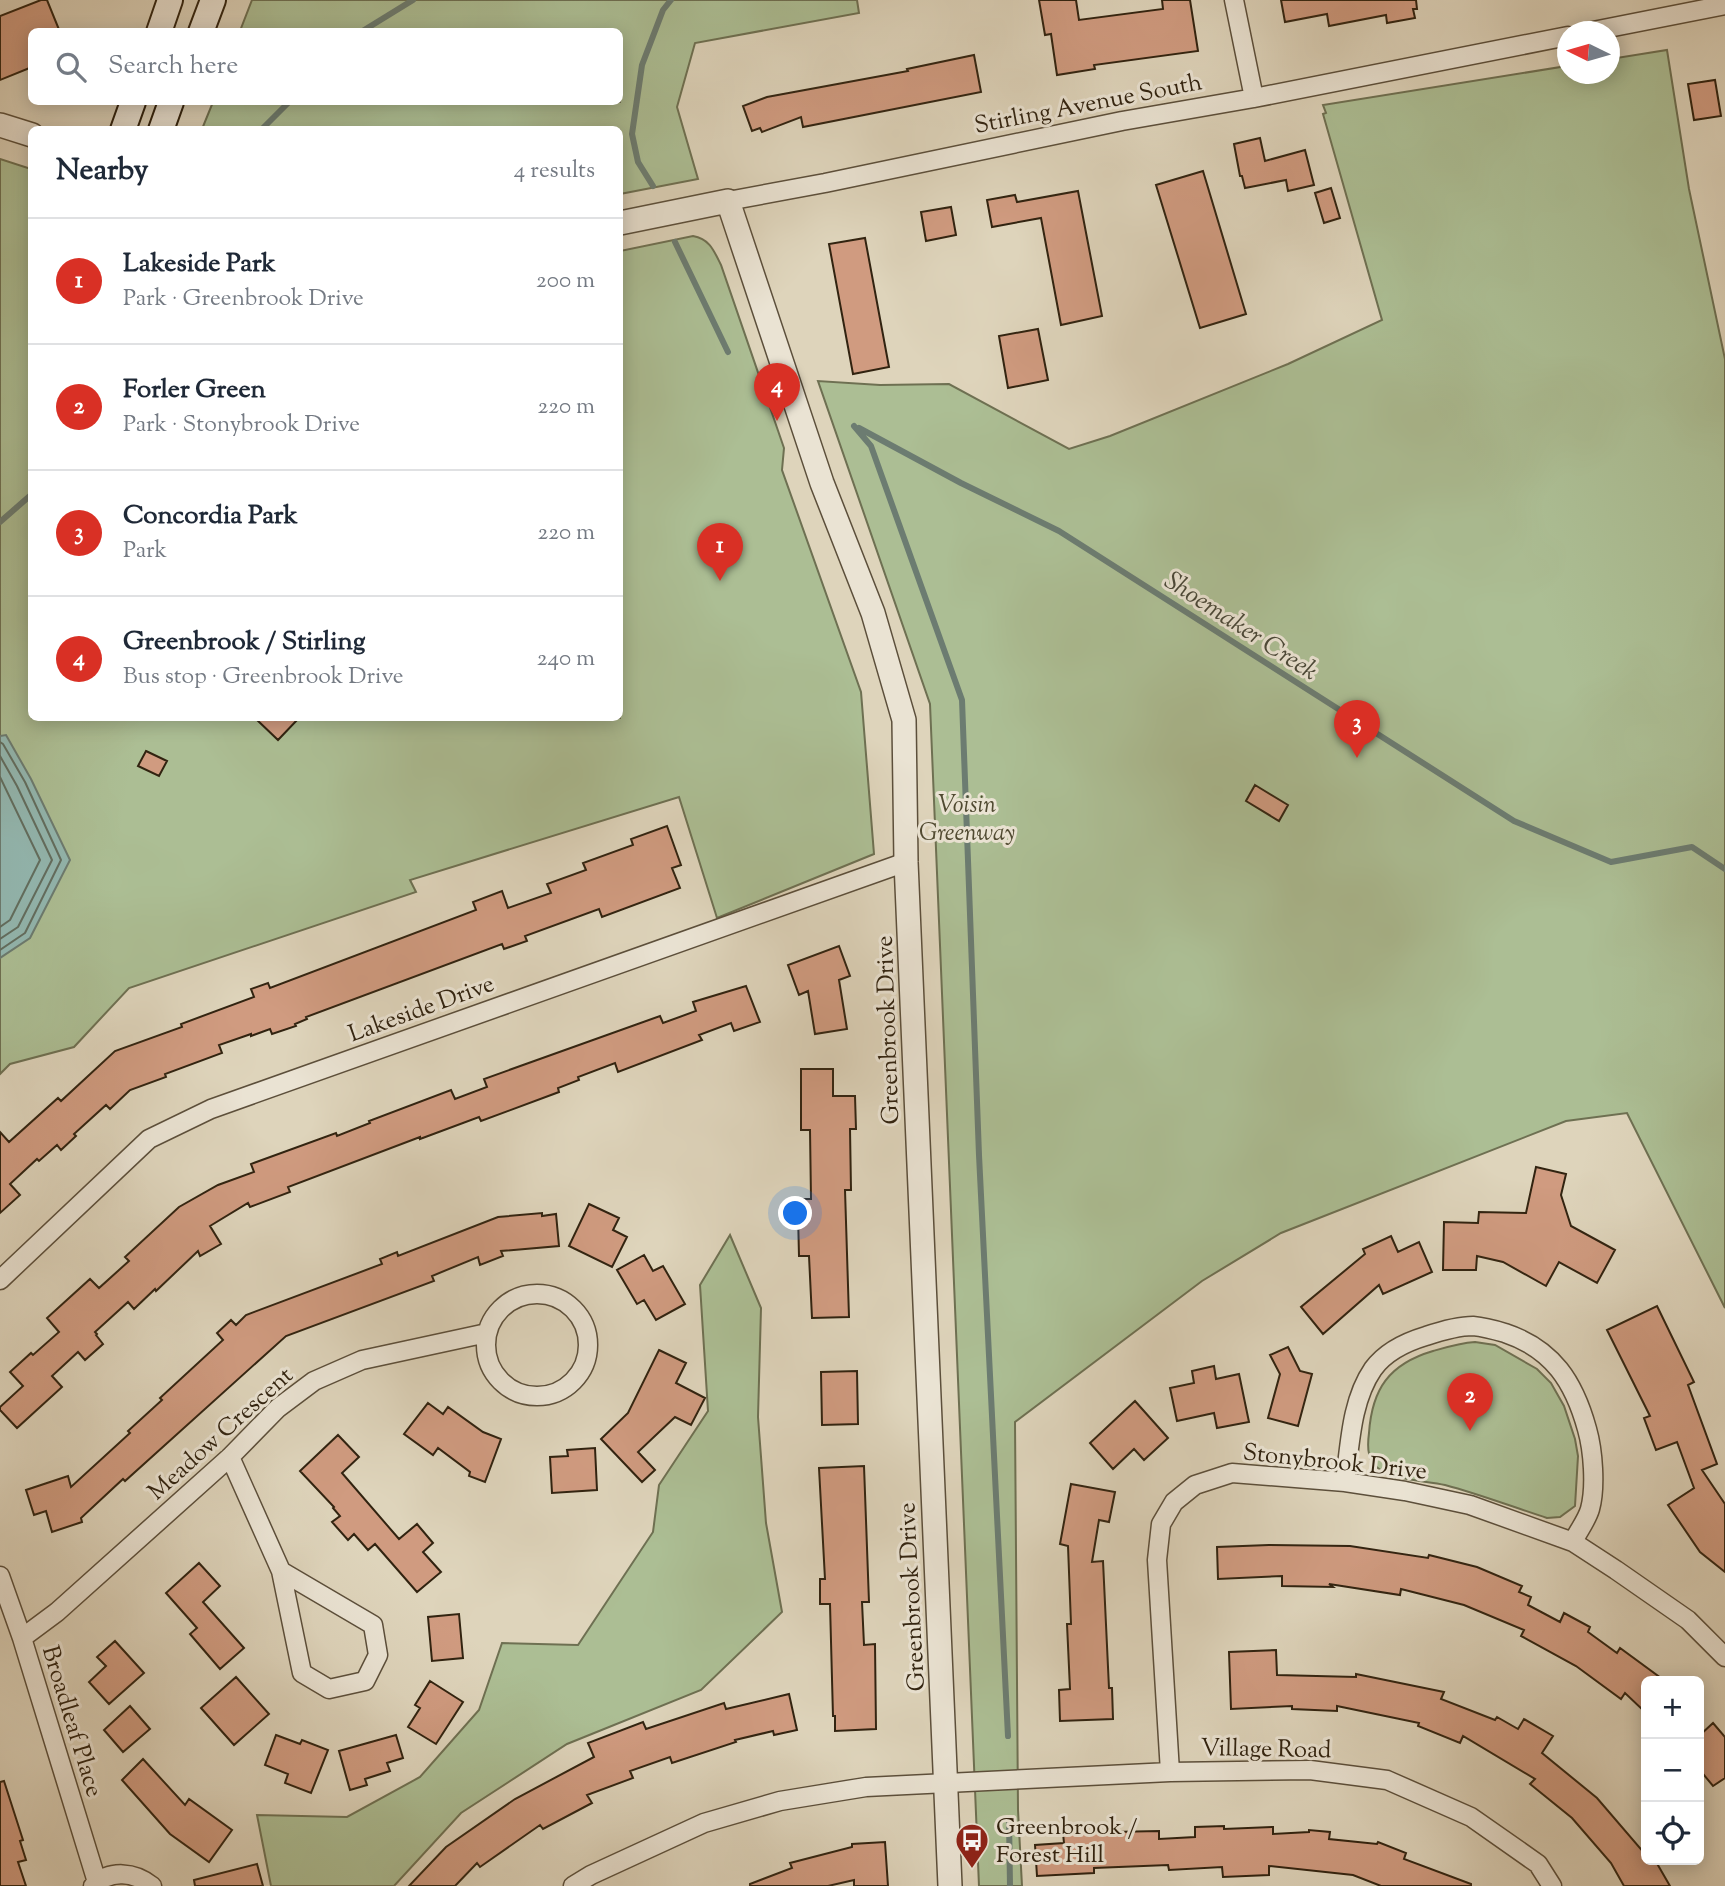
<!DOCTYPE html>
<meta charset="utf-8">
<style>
:root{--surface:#fff;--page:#f6f6f7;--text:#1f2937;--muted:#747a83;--line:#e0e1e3;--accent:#d93025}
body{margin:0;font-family:"Sorts Mill Goudy",serif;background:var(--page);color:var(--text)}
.controls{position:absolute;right:21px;bottom:21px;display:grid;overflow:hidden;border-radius:10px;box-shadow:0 4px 18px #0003}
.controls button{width:63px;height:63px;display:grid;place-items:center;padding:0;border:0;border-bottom:2px solid var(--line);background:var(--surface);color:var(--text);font:35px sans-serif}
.compass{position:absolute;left:1557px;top:21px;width:63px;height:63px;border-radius:50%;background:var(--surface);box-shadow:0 4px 18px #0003;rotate:275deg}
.you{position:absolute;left:796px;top:1214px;width:24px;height:24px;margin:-18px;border:5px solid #fff;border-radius:50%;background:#1a73e8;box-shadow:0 0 0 10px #1a73e833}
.badge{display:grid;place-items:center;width:46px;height:46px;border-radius:50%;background:var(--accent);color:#fff;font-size:23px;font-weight:700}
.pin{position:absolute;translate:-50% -58px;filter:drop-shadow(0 2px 4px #0008)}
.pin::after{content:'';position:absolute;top:37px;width:24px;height:21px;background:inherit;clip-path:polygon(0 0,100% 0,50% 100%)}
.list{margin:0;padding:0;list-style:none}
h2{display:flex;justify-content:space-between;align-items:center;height:91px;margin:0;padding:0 28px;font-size:30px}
h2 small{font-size:23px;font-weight:400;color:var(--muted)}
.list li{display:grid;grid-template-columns:46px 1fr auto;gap:21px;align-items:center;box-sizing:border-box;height:126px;padding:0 28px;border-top:2px solid var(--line)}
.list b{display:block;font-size:26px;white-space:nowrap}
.list p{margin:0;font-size:23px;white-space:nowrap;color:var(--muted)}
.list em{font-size:23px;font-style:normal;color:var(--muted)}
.icon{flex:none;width:38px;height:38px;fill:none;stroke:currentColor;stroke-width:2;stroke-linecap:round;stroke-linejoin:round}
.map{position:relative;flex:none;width:1725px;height:1886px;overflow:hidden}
.search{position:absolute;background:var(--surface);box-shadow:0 4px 18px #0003;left:28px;top:28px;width:595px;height:77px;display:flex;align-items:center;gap:18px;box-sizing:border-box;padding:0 24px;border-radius:10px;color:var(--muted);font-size:26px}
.panel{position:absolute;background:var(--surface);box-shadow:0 4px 18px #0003;left:28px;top:126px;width:595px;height:595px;border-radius:10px}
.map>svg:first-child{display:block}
</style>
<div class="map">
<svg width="1725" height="1886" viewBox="0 0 1725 1886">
<rect width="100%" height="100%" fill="#ded4bb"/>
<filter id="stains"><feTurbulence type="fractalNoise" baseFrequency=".00286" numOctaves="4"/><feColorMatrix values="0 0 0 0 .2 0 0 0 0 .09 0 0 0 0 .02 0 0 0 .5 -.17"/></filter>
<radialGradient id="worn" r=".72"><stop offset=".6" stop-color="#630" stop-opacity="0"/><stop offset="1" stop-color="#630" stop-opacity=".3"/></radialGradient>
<!-- green -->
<path fill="#acbe94" stroke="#6e7052" stroke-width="2" d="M 252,0 L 857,0 L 859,13 L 695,43 L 677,107 L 698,179 L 620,194 L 620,130 L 202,129 L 213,102 L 620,102 L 620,32 L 240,31 Z
M 1667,50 L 1689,189 L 1725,359 L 1725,1308 L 1627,1113 L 1566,1121 L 1281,1233 L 1202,1281 L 1015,1422 L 1018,1810 L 1022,1886 L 979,1886 L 930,704 L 818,381 L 880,385 L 949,384 L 1069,449 L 1110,436 L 1288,364 L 1382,320 L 1323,114 L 1326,113 L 1323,105 L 1567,66 L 1568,74 L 1610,74 L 1610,59 Z
M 0,159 L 31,169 L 32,718 L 620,718 L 620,251 L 693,236 C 710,239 714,251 721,265 L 784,448 L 782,470 L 861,692 L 874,854 L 717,918 L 679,797 L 410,880 L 416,892 L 129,988 L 74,1047 L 10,1064 L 0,1074 Z
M 730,1235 L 761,1308 L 758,1417 L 766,1523 L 782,1612 L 701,1690 L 567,1744 L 461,1813 L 394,1886 L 271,1886 L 257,1815 L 347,1817 L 420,1777 L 479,1710 L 502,1643 L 578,1645 L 653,1532 L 659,1485 L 708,1411 L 700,1285 Z
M 1475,1342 L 1495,1345 L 1537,1369 L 1551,1383 L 1564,1406 L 1575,1439 L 1578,1456 L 1575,1506 L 1560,1517 L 1547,1518 C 1513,1507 1479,1494 1445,1485 C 1428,1481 1395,1480 1382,1471 C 1367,1462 1367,1448 1369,1433 C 1372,1389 1389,1364 1433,1351 C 1447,1347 1460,1343 1475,1342 Z"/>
<!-- water -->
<path fill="#93b8b1" stroke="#6c7c71" stroke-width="2" d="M 6,735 L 31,779 L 70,860 L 30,938 L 0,958 L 0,736 Z"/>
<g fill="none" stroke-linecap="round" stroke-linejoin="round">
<!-- shore -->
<path stroke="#626e60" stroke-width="2" d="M 0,742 L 3,744 L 25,782 L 61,860 L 25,933 L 0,950
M 0,756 L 17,786 L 52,860 L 18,927 L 0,939
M 0,777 L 40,860 L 10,920 L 0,927"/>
<!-- stream -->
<path stroke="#6c7c71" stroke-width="6" d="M 361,32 L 413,0
M 261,130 L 289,102
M 653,186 L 638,162 L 632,134 L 642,65 L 663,10 L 671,0
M 675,242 L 728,352
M 854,426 L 871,446 L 962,700 L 979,1155 L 1008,1736
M 859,428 L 961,483 L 1059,531 L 1514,821 L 1611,862 L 1692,847 L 1725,869
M 0,522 L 32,494
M 1009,1818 L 1010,1886"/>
</g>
<!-- building -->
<path fill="#d09b80" stroke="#312310" stroke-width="2" d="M 41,0 L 47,0 L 60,32 L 32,32 L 32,67 L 0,80 L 0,16 Z
M 1039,0 L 1076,0 L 1079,20 L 1163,9 L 1162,0 L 1190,0 L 1198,51 L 1094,65 L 1095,69 L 1057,75 L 1051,34 L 1045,35 Z
M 1281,0 L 1416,0 L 1417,9 L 1413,9 L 1415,18 L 1387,23 L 1386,15 L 1329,26 L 1327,14 L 1285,22 Z
M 974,55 L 981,92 L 803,127 L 801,117 L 762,132 L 760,128 L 752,131 L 743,106 L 767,97 L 908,71 L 907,69 Z
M 1715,80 L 1721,116 L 1694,120 L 1688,84 Z
M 1260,138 L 1265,161 L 1305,150 L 1314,185 L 1288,191 L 1286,180 L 1245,188 L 1242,176 L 1240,176 L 1234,144 Z
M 1203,171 L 1246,314 L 1200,328 L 1156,185 Z
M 1331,188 L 1340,218 L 1324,223 L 1315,193 Z
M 1078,191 L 1102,316 L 1061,325 L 1041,218 L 992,227 L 987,200 L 1015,195 L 1017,202 Z
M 951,207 L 956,235 L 926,241 L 921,212 Z
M 865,238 L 889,367 L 853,374 L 829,244 Z
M 1038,329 L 1048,380 L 1008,388 L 999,336 Z
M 255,718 L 299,718 L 278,740 Z
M 146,751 L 167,761 L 159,776 L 138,766 Z
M 1255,785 L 1288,805 L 1279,821 L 1246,801 Z
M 667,826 L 681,865 L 672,868 L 680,888 L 602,917 L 599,909 L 525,936 L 527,941 L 504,949 L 502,944 L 306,1017 L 307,1019 L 295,1024 L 296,1026 L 272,1034 L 270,1029 L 251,1036 L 251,1034 L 219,1045 L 222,1053 L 165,1074 L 166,1077 L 130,1090 L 110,1109 L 106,1105 L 74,1134 L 76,1136 L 61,1150 L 57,1145 L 39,1161 L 37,1159 L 10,1184 L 20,1195 L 0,1213 L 0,1132 L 9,1142 L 58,1098 L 61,1101 L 115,1051 L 182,1027 L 181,1024 L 254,997 L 251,989 L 268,983 L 270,988 L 476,910 L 473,902 L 502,891 L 508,908 L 551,893 L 547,884 L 586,870 L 583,863 L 633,845 L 631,839 Z
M 839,946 L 850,976 L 839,980 L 847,1029 L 815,1034 L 808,991 L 799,995 L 788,965 Z
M 746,986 L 760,1022 L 734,1031 L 731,1023 L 699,1035 L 702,1040 L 618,1072 L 615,1063 L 578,1077 L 579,1080 L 558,1088 L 559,1092 L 481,1121 L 479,1117 L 420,1139 L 420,1137 L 288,1187 L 290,1192 L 250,1207 L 248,1203 L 210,1226 L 221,1244 L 200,1256 L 198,1251 L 156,1291 L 155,1289 L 134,1309 L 128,1302 L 95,1332 L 97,1334 L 96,1335 L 103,1344 L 85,1360 L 78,1352 L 52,1376 L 62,1387 L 17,1428 L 0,1410 L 0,1407 L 23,1386 L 10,1372 L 31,1353 L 33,1355 L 59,1332 L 47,1318 L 90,1279 L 99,1288 L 129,1261 L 125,1257 L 179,1207 L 218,1185 L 254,1172 L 251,1164 L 336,1133 L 337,1136 L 370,1123 L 369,1121 L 451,1090 L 455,1099 L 487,1087 L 484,1079 L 660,1016 L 663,1023 L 696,1011 L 693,1002 Z
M 801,1069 L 833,1069 L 833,1096 L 855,1096 L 856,1129 L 850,1129 L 851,1190 L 845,1190 L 849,1317 L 812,1318 L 809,1256 L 799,1256 L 798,1214 L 804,1206 L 804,1199 L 811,1199 L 810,1130 L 801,1130 Z
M 1536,1167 L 1566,1174 L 1561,1195 L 1571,1226 L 1615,1250 L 1597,1283 L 1559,1262 L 1546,1286 L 1503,1262 L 1477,1256 L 1476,1270 L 1443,1270 L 1444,1222 L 1478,1223 L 1479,1212 L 1526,1213 Z
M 589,1204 L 619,1218 L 613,1230 L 627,1237 L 612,1267 L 569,1246 Z
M 542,1213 L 542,1216 L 556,1214 L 559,1246 L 501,1251 L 503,1256 L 480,1265 L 478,1257 L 432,1276 L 434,1281 L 286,1336 L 125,1481 L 123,1479 L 81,1518 L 82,1522 L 52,1532 L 46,1511 L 34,1515 L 26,1490 L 68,1476 L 71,1487 L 130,1433 L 128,1431 L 162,1400 L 160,1398 L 223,1340 L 217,1333 L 231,1320 L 236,1325 L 246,1315 L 382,1264 L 380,1259 L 397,1252 L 398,1256 L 498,1217 Z
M 1391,1236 L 1398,1252 L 1419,1242 L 1432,1272 L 1383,1294 L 1379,1285 L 1323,1334 L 1301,1307 L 1365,1254 L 1363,1249 Z
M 644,1255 L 653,1271 L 663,1266 L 685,1304 L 656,1320 L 644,1300 L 637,1304 L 617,1270 Z
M 1657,1306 L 1694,1382 L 1688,1385 L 1717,1464 L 1702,1470 L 1725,1504 L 1725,1572 L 1700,1552 L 1668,1505 L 1694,1488 L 1677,1442 L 1656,1450 L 1644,1418 L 1650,1416 L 1607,1330 Z
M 1288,1347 L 1300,1371 L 1312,1374 L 1298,1426 L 1268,1418 L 1280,1374 L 1270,1355 Z
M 659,1350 L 686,1363 L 676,1383 L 705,1398 L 691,1425 L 675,1417 L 638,1452 L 655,1470 L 642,1482 L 601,1439 L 628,1413 Z
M 1214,1366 L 1216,1379 L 1239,1374 L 1249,1422 L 1217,1428 L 1214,1413 L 1177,1421 L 1170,1388 L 1194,1383 L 1192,1371 Z
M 857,1371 L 858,1424 L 822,1425 L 821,1372 Z
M 1135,1401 L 1168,1438 L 1144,1460 L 1134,1449 L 1113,1469 L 1090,1443 Z
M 428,1403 L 443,1414 L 448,1407 L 483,1432 L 501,1439 L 485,1482 L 469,1476 L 470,1472 L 438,1448 L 433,1455 L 404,1434 Z
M 338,1435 L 359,1457 L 342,1473 L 399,1539 L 417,1524 L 433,1543 L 423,1552 L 441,1572 L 417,1592 L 375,1544 L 368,1550 L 354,1534 L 348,1540 L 332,1522 L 340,1516 L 333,1508 L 334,1507 L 300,1471 Z
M 595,1448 L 597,1490 L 552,1493 L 550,1457 L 568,1456 L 567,1450 Z
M 864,1466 L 869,1602 L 862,1602 L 864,1645 L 875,1644 L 876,1729 L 835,1731 L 835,1716 L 833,1716 L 830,1604 L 820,1604 L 820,1579 L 825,1579 L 819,1468 Z
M 1071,1484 L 1115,1492 L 1109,1522 L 1099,1520 L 1092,1562 L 1103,1561 L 1109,1688 L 1112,1688 L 1113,1719 L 1060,1721 L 1059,1690 L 1070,1689 L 1067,1624 L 1071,1624 L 1068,1546 L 1060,1544 Z
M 1269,1545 L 1350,1546 L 1428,1558 L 1429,1555 L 1477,1567 L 1522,1586 L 1519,1592 L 1531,1597 L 1528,1605 L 1560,1622 L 1564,1613 L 1590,1627 L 1588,1632 L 1617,1653 L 1620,1648 L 1665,1681 L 1646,1681 L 1646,1713 L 1625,1693 L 1621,1699 L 1576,1666 L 1521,1636 L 1524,1630 L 1464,1605 L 1401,1589 L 1400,1595 L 1329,1584 L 1333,1587 L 1282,1586 L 1282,1576 L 1218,1579 L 1217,1547 Z
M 199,1563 L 220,1586 L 203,1602 L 244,1648 L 220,1669 L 190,1634 L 197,1628 L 166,1593 Z
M 459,1614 L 463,1658 L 432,1661 L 428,1617 Z
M 115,1641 L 144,1673 L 109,1704 L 89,1682 L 106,1666 L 97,1657 Z
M 1276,1650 L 1277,1675 L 1356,1677 L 1356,1674 L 1444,1692 L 1441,1699 L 1495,1720 L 1497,1717 L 1518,1729 L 1524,1719 L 1553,1736 L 1542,1753 L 1597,1798 L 1646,1855 L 1646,1860 L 1655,1860 L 1670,1886 L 1624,1886 L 1611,1863 L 1572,1818 L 1530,1784 L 1535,1779 L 1463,1736 L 1460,1743 L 1418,1726 L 1419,1723 L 1337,1706 L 1337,1711 L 1292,1709 L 1292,1706 L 1231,1709 L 1229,1652 Z
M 236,1677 L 269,1714 L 234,1745 L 201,1708 Z
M 430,1681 L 463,1702 L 436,1744 L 408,1727 L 420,1708 L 415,1705 Z
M 789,1694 L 797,1730 L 774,1735 L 773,1731 L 735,1740 L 736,1742 L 672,1763 L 670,1757 L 630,1771 L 633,1778 L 587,1795 L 592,1803 L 543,1829 L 540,1825 L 480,1867 L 477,1863 L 455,1886 L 409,1886 L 446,1847 L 515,1799 L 594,1757 L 588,1743 L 643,1722 L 646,1729 L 724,1703 L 726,1709 Z
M 130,1706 L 150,1729 L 123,1752 L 104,1730 Z
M 1713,1723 L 1725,1737 L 1725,1778 L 1713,1786 L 1699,1769 L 1699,1736 Z
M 276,1735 L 300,1744 L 302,1740 L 328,1750 L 311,1793 L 285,1783 L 288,1774 L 265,1765 Z
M 396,1735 L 403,1758 L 387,1763 L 390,1771 L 365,1779 L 367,1785 L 350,1790 L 339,1751 Z
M 143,1759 L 185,1805 L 189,1799 L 232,1830 L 209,1862 L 170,1834 L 122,1780 Z
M 4,1781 L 23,1840 L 20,1841 L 26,1860 L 18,1862 L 26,1886 L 0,1886 L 0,1782 Z
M 1224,1826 L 1224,1829 L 1273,1827 L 1273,1834 L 1309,1832 L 1309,1830 L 1330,1832 L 1329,1839 L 1377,1844 L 1378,1842 L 1406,1853 L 1404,1859 L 1471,1884 L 1471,1886 L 1381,1886 L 1353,1875 L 1269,1866 L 1269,1875 L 1223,1877 L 1222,1867 L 1169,1870 L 1168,1865 L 1094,1868 L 1094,1873 L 1037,1876 L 1035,1845 L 1064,1843 L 1063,1833 L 1159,1831 L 1159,1839 L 1195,1837 L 1195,1827 Z
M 885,1842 L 888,1886 L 854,1886 L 854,1880 L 828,1886 L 750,1886 L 750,1884 L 792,1868 L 790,1863 L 852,1847 L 852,1844 Z
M 257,1864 L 263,1886 L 195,1886 L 194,1880 Z"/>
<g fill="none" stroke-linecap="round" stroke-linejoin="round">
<defs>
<path id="minor" d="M 1234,0 L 1254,98
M 1588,32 L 1725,5
M 728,201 L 825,183 L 1122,121 L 1254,98 L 1568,36
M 0,1280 L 149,1139 L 211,1109 L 906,862
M486 1345a51 51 0 1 1 102 0a51 51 0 1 1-102 0Z
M 230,1457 L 281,1571 L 302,1673 L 329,1689 L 365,1681 L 378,1655 L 373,1625 L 281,1571
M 1345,1482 C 1350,1445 1351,1401 1373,1369 C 1386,1351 1406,1342 1426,1336 C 1441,1331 1457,1326 1473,1326 C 1484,1327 1495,1330 1505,1333 C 1553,1349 1574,1382 1587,1429 C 1593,1450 1596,1487 1590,1509 C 1587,1520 1578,1531 1573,1542
M 0,1576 L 22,1638 L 97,1882
M 22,1638 L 57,1612 L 230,1457 L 278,1408 L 314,1381 L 362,1360 L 487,1333
M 1170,1772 L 1157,1560 L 1161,1524 L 1174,1502 L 1195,1485 L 1232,1473 L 1345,1482 L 1405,1491 L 1470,1505 L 1573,1542 L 1616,1570 L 1688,1620 L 1725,1657
M 93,1886 C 110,1869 135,1872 152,1886
M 573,1886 L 591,1875 L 704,1823 L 780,1801 L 866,1787 L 1170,1772 L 1310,1770 L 1387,1780 L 1471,1817 L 1538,1864 L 1552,1886"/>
<path id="tertiary" d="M 0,125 L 32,135
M 620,223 L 728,201 L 822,483 L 873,613 L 904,720 L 906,862 L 950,1886"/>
<path id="secondary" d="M 159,32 L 170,0
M 201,32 L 213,0
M 123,130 L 133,102
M 161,130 L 171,102"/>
</defs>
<!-- minor casing -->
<use href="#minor" stroke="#5c4f3b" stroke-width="21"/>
<!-- tertiary casing -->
<use href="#tertiary" stroke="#5c4f3b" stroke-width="26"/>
<!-- secondary casing -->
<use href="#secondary" stroke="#312310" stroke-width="28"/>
<!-- minor -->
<use href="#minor" stroke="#eae3d3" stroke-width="18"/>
<!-- tertiary -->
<use href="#tertiary" stroke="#eae3d3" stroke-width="23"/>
<!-- secondary -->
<use href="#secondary" stroke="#eae3d3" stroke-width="24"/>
</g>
<!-- icons -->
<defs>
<symbol id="bus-pin" viewBox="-11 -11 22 30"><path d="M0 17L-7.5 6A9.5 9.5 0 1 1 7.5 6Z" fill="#8f2418" stroke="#eae3d3"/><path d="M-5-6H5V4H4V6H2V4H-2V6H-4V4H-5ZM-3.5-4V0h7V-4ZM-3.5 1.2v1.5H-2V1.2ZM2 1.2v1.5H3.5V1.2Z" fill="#fff"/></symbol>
</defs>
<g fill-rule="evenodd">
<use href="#bus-pin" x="953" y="1821" width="38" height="52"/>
</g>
<g text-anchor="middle" stroke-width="6" stroke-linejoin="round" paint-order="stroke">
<!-- street labels -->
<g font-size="24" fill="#312310" stroke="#eae3d3">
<text transform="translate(1088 103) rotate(-11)" y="8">Stirling Avenue South</text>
<text transform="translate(421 1008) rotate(-20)" y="8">Lakeside Drive</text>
<text transform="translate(887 1030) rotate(-92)" y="8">Greenbrook Drive</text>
<text transform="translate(220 1433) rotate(-42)" y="8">Meadow Crescent</text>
<text transform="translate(1335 1461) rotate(6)" y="8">Stonybrook Drive</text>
<text transform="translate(911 1597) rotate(-93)" y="8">Greenbrook Drive</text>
<text transform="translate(73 1721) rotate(73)" y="8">Broadleaf Place</text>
<text transform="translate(1266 1748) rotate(1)" y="8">Village Road</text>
</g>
<!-- park labels -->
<g font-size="24" font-style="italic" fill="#504a31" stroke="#eae3d3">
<text x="967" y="812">Voisin<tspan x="967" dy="28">Greenway</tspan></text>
</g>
<!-- poi labels -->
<g font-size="24" fill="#312310" stroke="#eae3d3" text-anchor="start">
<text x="996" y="1834">Greenbrook /<tspan x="996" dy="28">Forest Hill</tspan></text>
</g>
<!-- water labels -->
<g font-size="26" font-style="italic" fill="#4a4838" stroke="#eae3d3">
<text transform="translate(1242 625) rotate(33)" y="9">Shoemaker Creek</text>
</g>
</g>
<rect width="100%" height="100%" filter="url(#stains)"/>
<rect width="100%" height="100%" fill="url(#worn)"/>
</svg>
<div class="controls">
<button>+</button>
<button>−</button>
<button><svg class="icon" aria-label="locate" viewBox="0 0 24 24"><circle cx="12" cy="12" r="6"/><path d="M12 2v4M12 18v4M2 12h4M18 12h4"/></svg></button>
</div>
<svg class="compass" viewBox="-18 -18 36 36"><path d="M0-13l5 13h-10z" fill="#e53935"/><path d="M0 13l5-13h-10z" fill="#747a83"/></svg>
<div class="you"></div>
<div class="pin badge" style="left:720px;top:581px">1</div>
<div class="pin badge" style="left:1470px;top:1431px">2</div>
<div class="pin badge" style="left:1357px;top:758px">3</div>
<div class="pin badge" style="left:777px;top:421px">4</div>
<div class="search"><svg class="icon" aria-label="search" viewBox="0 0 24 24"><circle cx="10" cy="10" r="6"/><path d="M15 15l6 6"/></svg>Search here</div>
<section class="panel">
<h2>Nearby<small>4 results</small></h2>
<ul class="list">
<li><span class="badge">1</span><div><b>Lakeside Park</b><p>Park · Greenbrook Drive</p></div><em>200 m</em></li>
<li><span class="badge">2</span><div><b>Forler Green</b><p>Park · Stonybrook Drive</p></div><em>220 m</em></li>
<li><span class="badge">3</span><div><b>Concordia Park</b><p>Park</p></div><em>220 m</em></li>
<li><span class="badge">4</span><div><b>Greenbrook / Stirling</b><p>Bus stop · Greenbrook Drive</p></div><em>240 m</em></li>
</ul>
</section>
</div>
